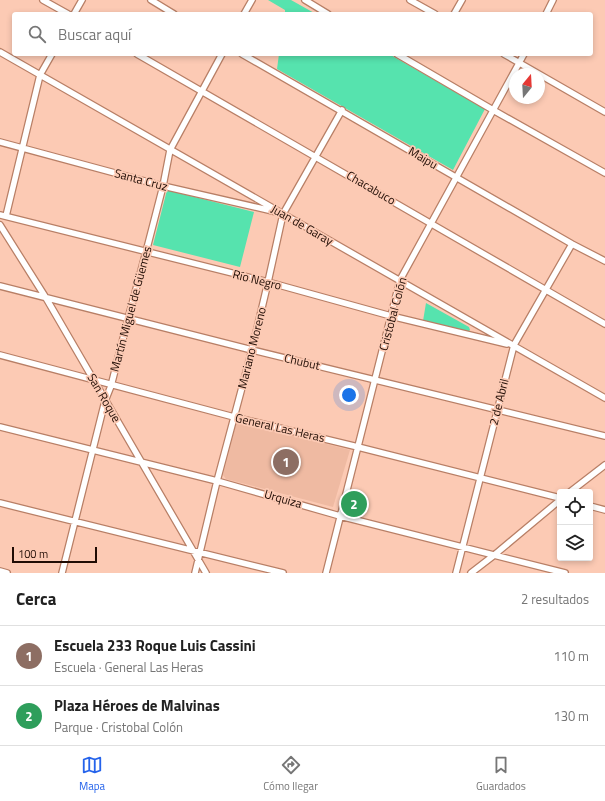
<!DOCTYPE html>
<html lang="es">
<meta charset="utf-8">
<style>
:root{--surface:#fff;--page:#f6f6f6;--text:#222;--muted:#767676;--line:#e0e0e0;--accent:#2563eb}
body{margin:0;font-family:"Titillium Web",sans-serif;background:var(--page);color:var(--text)}
.controls{position:absolute;right:12px;bottom:12px;display:grid;overflow:hidden;border-radius:4px;box-shadow:0 2px 6px #0003}
.controls button{width:36px;height:36px;display:grid;place-items:center;padding:0;border:0;border-bottom:1px solid var(--line);background:var(--surface);color:var(--text);font:20px sans-serif}
.compass{position:absolute;left:509px;top:68px;width:36px;height:36px;border-radius:50%;background:var(--surface);box-shadow:0 2px 6px #0003;rotate:18deg}
.scale{position:absolute;left:12px;bottom:10px;width:85px;box-sizing:border-box;padding-left:4px;border:2px solid #200c04;border-top:0;font-size:11px;line-height:14px;white-space:nowrap;color:#200c04;-webkit-text-stroke:3px #fccab4;paint-order:stroke}
.you{position:absolute;left:349px;top:395px;width:14px;height:14px;margin:-10px;border:3px solid #fff;border-radius:50%;background:#1a73e8;box-shadow:0 0 0 6px #1a73e833}
.badge{display:grid;place-items:center;width:26px;height:26px;border-radius:50%;background:var(--accent);color:#fff;font-size:13px;font-weight:700}
.pin{position:absolute;translate:-50% -50%;border:2px solid #fff;box-shadow:0 1px 4px #0006}
.list{margin:0;padding:0;list-style:none}
h2{display:flex;justify-content:space-between;align-items:center;height:52px;margin:0;padding:0 16px;font-size:17px}
h2 small{font-size:13px;font-weight:400;color:var(--muted)}
.list li{display:grid;grid-template-columns:26px 1fr auto;gap:12px;align-items:center;box-sizing:border-box;height:60px;padding:0 16px;border-top:1px solid var(--line)}
.list b{display:block;font-size:15px;white-space:nowrap}
.list p{margin:0;font-size:13px;white-space:nowrap;color:var(--muted)}
.list em{font-size:13px;font-style:normal;color:var(--muted)}
.icon{flex:none;width:22px;height:22px;fill:none;stroke:currentColor;stroke-width:2;stroke-linecap:round;stroke-linejoin:round}
.map{position:relative;flex:none;width:605px;height:573px;overflow:hidden}
.search{position:absolute;background:var(--surface);box-shadow:0 2px 6px #0003;left:12px;right:12px;top:12px;height:44px;display:flex;align-items:center;gap:10px;box-sizing:border-box;padding:0 14px;border-radius:4px;color:var(--muted);font-size:15px}
.sheet{height:172px;background:var(--surface)}
nav{display:flex;justify-content:space-around;align-items:center;box-sizing:border-box;height:56px;border-top:1px solid var(--line);background:var(--surface);font-size:11px;color:var(--muted)}
nav a{display:grid;justify-items:center;gap:2px}
nav .on{color:var(--accent)}
.map>svg:first-child{display:block}
</style>
<div class="map">
<svg width="605" height="573" viewBox="0 0 605 573">
<rect width="100%" height="100%" fill="#fccab4"/>
<!-- built -->
<path fill="#efbaa2" d="M 239,422 L 350,450 L 333,507 L 226,479 L 223,475 L 236,424 Z"/>
<!-- green -->
<path fill="#56e3ae" d="M 268,0 L 291,0 L 316,14 L 285,14 L 285,10 Z
M 279,54 L 389,54 L 485,109 L 453,170 L 277,69 Z
M 167,190 L 254,212 L 240,267 L 153,245 Z
M 426,303 L 469,327 L 470,330 L 468,332 L 423,321 Z
M 349,497 L 362,500 L 358,514 L 347,511 L 346,508 Z"/>
<g fill="none" stroke-linecap="round" stroke-linejoin="round">
<defs>
<path id="minor" d="M 43,0 L 68,14
M 151,0 L 174,14
M 305,0 L 328,14
M 410,0 L 435,14
M 74,14 L 82,0
M 244,14 L 252,0
M 454,14 L 462,0
M 546,14 L 553,0
M 0,52 L 605,398
M 137,54 L 605,324
M 242,54 L 572,244 L 605,261
M 397,54 L 493,110 L 605,173
M 504,54 L 605,112
M 0,142 L 163,186 L 277,212
M 0,215 L 268,282 L 391,316 L 507,344
M 6,216 L 40,75 L 52,54
M 0,225 L 46,298 L 206,573
M 0,286 L 252,350 L 605,436
M 0,355 L 234,417 L 358,447 L 560,498
M 0,427 L 217,481 L 340,516 L 565,573
M 570,492 L 605,465
M 0,503 L 283,573
M 590,506 L 605,510
M 0,571 L 7,573
M 62,573 L 105,401 L 111,386 L 128,319 L 146,252 L 163,186 L 170,150 L 222,54
M 195,573 L 217,481 L 252,350 L 268,282 L 283,214 L 342,110
M 326,573 L 400,280 L 524,54
M 456,573 L 514,345 L 572,244
M 471,573 L 493,556 L 560,500"/>
</defs>
<!-- minor casing -->
<use href="#minor" stroke="#b87f66" stroke-width="8"/>
<!-- minor -->
<use href="#minor" stroke="#fff" stroke-width="5.5"/>
</g>
<g text-anchor="middle" stroke-width="3.5" stroke-linejoin="round" paint-order="stroke">
<!-- street labels -->
<g font-size="12" fill="#200c04" stroke="#fccab4">
<text transform="translate(423 158) rotate(30)" y="4">Maipu</text>
<text transform="translate(141 180) rotate(15)" y="4">Santa Cruz</text>
<text transform="translate(371 188) rotate(30)" y="4">Chacabuco</text>
<text transform="translate(302 225) rotate(30)" y="4">Juan de Garay</text>
<text transform="translate(257 280) rotate(14)" y="4">Río Negro</text>
<text transform="translate(131 309) rotate(-75)" y="4">Martín Miguel de Güemes</text>
<text transform="translate(393 314) rotate(-75)" y="4">Cristobal Colón</text>
<text transform="translate(252 348) rotate(-76)" y="4">Mariano Moreno</text>
<text transform="translate(302 362) rotate(13)" y="4">Chubut</text>
<text transform="translate(104 398) rotate(60)" y="4">San Roque</text>
<text transform="translate(499 402) rotate(-76)" y="4">2 de Abril</text>
<text transform="translate(280 428) rotate(13)" y="4">General Las Heras</text>
<text transform="translate(283 499) rotate(16)" y="4">Urquiza</text>
</g>
</g>
</svg>
<div class="controls">
<button><svg class="icon" aria-label="locate" viewBox="0 0 24 24"><circle cx="12" cy="12" r="6"/><path d="M12 2v4M12 18v4M2 12h4M18 12h4"/></svg></button>
<button><svg class="icon" aria-label="layers" viewBox="0 0 24 24"><path d="M12 4l9 5-9 5-9-5zM3 14l9 5 9-5"/></svg></button>
</div>
<svg class="compass" viewBox="-18 -18 36 36"><path d="M0-13l5 13h-10z" fill="#e53935"/><path d="M0 13l5-13h-10z" fill="#767676"/></svg>
<div class="scale">100 m</div>
<div class="you"></div>
<div class="pin badge" style="left:286px;top:462px;background:#8d6e63">1</div>
<div class="pin badge" style="left:354px;top:504px;background:#2e9e5b">2</div>
<div class="search"><svg class="icon" aria-label="search" viewBox="0 0 24 24"><circle cx="10" cy="10" r="6"/><path d="M15 15l6 6"/></svg>Buscar aquí</div>
</div>
<section class="sheet">
<h2>Cerca<small>2 resultados</small></h2>
<ul class="list">
<li><span class="badge" style="background:#8d6e63">1</span><div><b>Escuela 233 Roque Luis Cassini</b><p>Escuela · General Las Heras</p></div><em>110 m</em></li>
<li><span class="badge" style="background:#2e9e5b">2</span><div><b>Plaza Héroes de Malvinas</b><p>Parque · Cristobal Colón</p></div><em>130 m</em></li>
</ul>
</section>
<nav>
<a class="on"><svg class="icon" aria-label="map" viewBox="0 0 24 24"><path d="M3 6l6-2 6 2 6-2v14l-6 2-6-2-6 2zM9 4v14M15 6v14"/></svg>Mapa</a>
<a><svg class="icon" aria-label="directions" viewBox="0 0 24 24"><path d="M12 3l9 9-9 9-9-9zM9 14v-3h6M13 9l2 2-2 2"/></svg>Cómo llegar</a>
<a><svg class="icon" aria-label="saved" viewBox="0 0 24 24"><path d="M7 4h10v16l-5-4-5 4z"/></svg>Guardados</a>
</nav>
